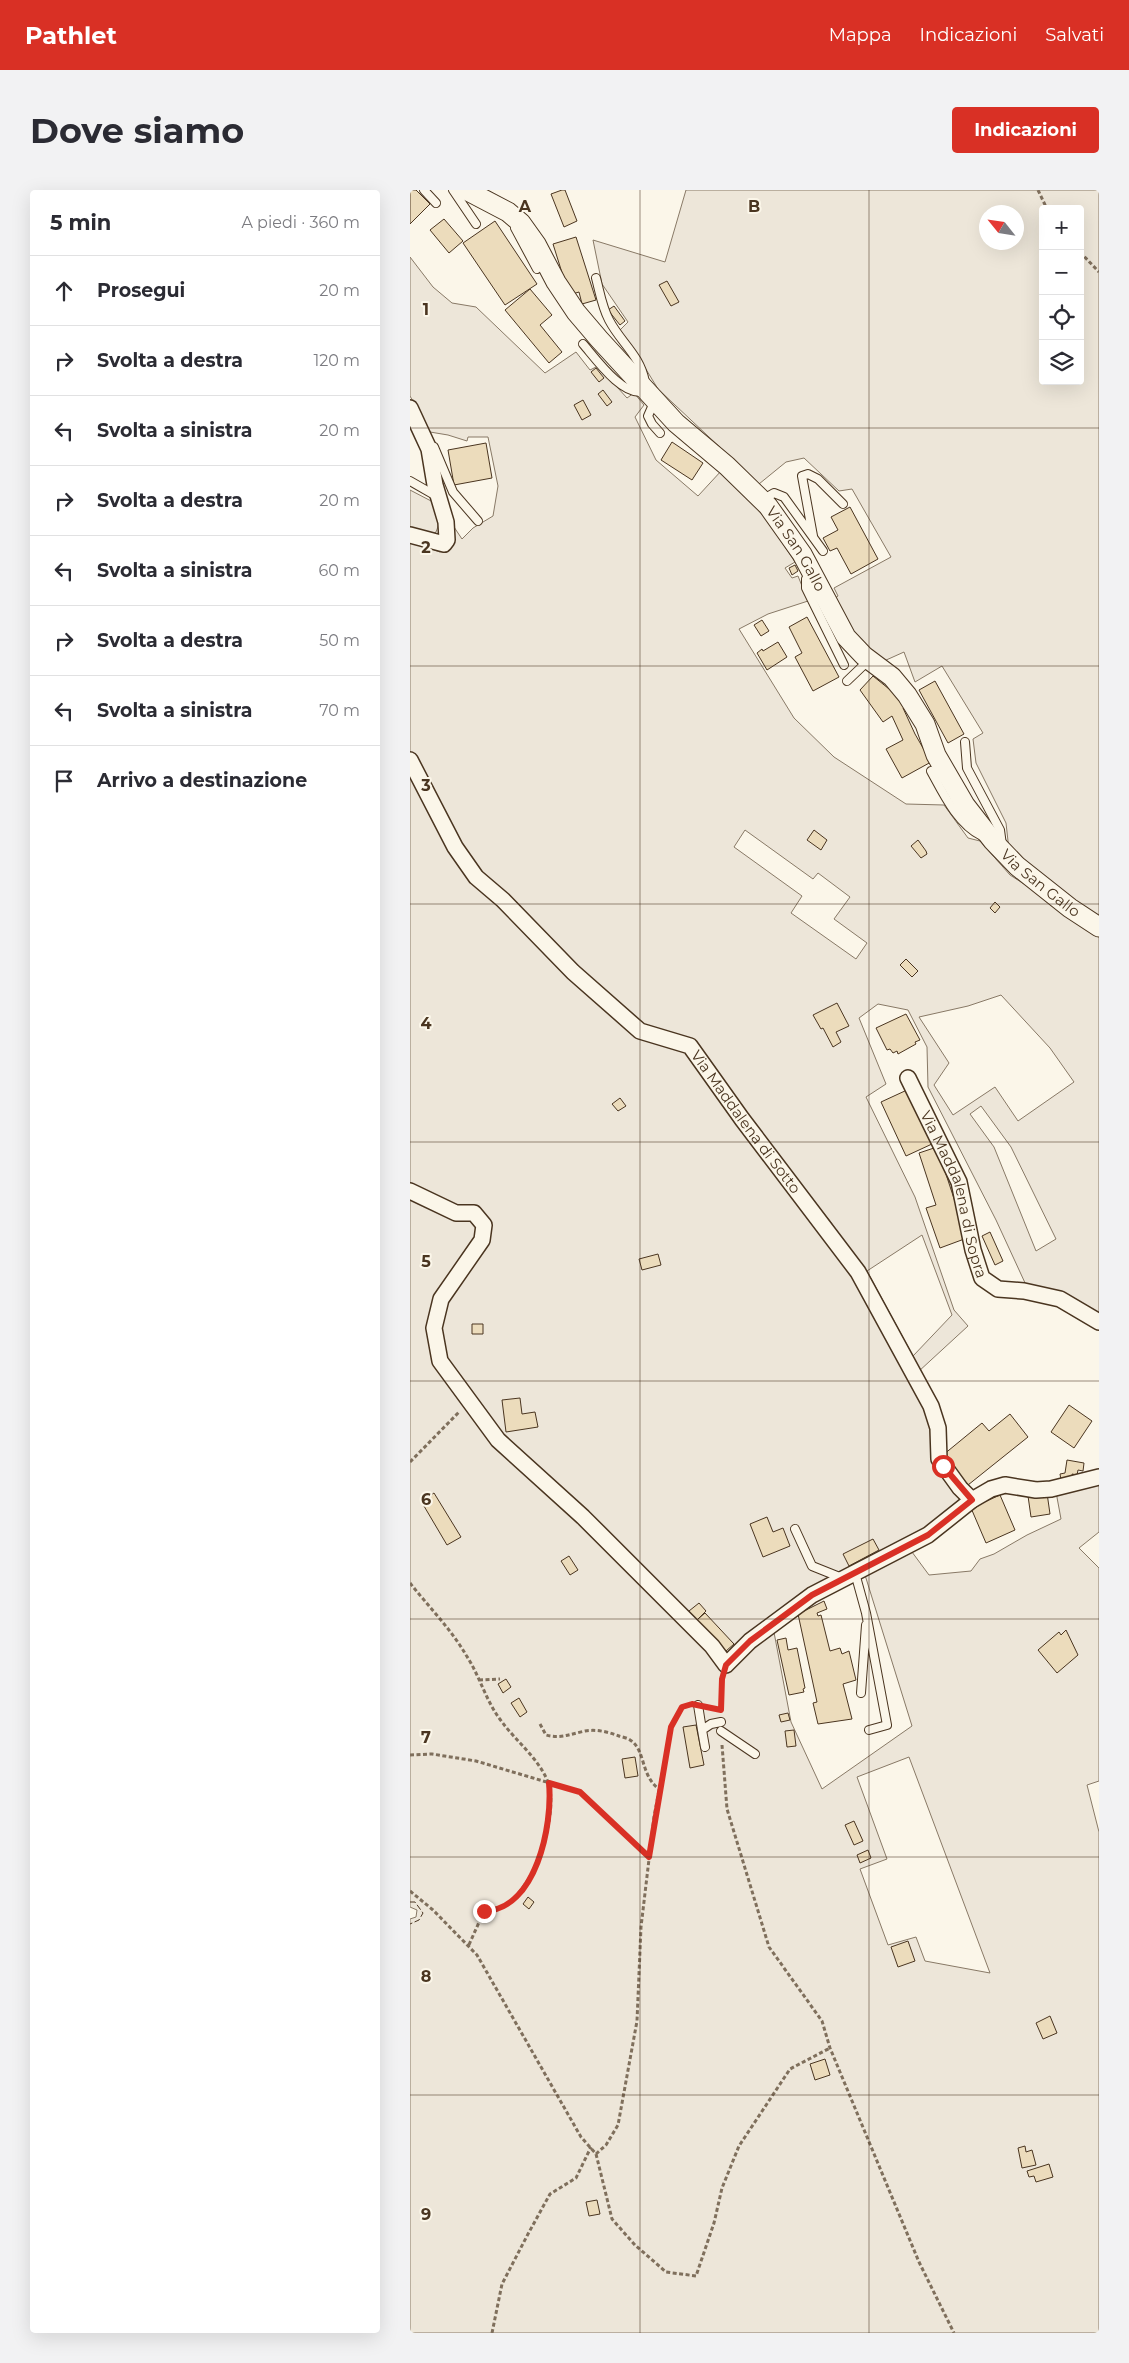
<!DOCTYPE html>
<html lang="it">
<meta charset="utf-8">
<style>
:root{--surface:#fff;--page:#f2f2f3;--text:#2b2b33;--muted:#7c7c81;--line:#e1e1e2;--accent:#d93025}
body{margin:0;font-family:Montserrat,sans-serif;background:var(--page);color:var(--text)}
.controls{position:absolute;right:15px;top:15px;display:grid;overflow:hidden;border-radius:5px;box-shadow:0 5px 20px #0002}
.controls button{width:45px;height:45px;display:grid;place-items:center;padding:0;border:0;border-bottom:1px solid var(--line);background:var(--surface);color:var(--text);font:25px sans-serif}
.compass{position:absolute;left:569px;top:15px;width:45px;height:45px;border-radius:50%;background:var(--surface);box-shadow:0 5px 20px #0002;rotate:300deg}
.stop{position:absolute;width:15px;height:15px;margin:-11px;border:4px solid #d93025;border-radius:50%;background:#fff}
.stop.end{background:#d93025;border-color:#fff;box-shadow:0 1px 5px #0008}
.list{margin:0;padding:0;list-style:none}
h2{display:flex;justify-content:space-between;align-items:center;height:65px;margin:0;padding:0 20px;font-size:21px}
h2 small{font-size:16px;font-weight:400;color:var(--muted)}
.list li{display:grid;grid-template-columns:32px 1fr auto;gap:15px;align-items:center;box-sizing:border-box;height:70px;padding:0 20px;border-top:1px solid var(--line)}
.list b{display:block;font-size:19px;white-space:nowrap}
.list em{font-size:16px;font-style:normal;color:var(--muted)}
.icon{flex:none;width:28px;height:28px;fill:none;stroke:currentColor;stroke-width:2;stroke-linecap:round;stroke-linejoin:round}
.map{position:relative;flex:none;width:689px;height:2143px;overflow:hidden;border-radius:5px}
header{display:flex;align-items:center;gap:30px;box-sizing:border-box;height:70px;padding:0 25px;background:var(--accent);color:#fff}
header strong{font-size:24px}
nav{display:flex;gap:28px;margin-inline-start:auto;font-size:18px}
.intro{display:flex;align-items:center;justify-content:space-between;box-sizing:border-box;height:120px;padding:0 30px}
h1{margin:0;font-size:35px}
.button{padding:12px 22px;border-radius:5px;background:var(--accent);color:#fff;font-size:18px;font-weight:700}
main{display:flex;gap:30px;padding:0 30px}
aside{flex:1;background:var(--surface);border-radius:5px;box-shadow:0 5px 20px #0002}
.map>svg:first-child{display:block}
</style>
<header>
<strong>Pathlet</strong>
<nav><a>Mappa</a><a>Indicazioni</a><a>Salvati</a></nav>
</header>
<div class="intro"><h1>Dove siamo</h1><a class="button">Indicazioni</a></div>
<main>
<aside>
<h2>5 min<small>A piedi · 360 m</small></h2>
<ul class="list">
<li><svg class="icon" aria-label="ahead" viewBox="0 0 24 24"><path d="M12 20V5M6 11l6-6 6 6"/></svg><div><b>Prosegui</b></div><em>20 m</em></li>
<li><svg class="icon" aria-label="right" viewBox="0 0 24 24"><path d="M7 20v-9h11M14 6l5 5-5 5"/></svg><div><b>Svolta a destra</b></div><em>120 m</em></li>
<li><svg class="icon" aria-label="left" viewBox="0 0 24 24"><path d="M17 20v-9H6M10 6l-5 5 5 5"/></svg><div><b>Svolta a sinistra</b></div><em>20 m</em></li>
<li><svg class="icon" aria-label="right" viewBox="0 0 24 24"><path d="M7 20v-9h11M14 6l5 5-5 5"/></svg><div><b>Svolta a destra</b></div><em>20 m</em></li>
<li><svg class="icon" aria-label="left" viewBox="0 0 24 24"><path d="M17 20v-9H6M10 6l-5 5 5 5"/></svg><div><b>Svolta a sinistra</b></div><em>60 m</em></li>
<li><svg class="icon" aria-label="right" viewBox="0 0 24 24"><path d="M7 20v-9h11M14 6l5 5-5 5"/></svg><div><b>Svolta a destra</b></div><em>50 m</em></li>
<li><svg class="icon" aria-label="left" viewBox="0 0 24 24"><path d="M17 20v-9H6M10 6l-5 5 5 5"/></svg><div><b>Svolta a sinistra</b></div><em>70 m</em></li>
<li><svg class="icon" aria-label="arrive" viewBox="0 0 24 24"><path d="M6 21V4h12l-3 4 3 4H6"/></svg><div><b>Arrivo a destinazione</b></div></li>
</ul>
</aside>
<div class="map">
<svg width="689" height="2143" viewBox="0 0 689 2143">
<rect width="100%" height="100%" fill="#fbf6e9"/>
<!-- green -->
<path fill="#ede6d9" stroke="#887966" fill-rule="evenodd" d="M 276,0 L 689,0 L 689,733 L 599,660 L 596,633 L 566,573 L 563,549 L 573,543 L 532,476 L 505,492 L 494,462 L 474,471 L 444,446 L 422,410 L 428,406 L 424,398 L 481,367 L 442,299 L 429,301 L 394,268 L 376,272 L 349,294 L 248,199 L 223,158 L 210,140 L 218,132 L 192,94 L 183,50 L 255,72 ZM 633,19 L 670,19 L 670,191 L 633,191 ZM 576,22 L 606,22 L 606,52 L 576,52 Z
M 0,67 L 23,97 L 42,113 L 66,117 L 135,183 L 166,162 L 180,180 L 188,176 L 217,208 L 224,203 L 234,215 L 225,227 L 246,270 L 288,306 L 312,280 L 357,330 L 385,372 L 375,378 L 382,388 L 388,386 L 398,411 L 358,424 L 329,439 L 384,528 L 424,567 L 496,614 L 534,615 L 558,648 L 570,651 L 600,685 L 689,742 L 689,1126 L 616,1095 L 586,1030 L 518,897 L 517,857 L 498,820 L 468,814 L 449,828 L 476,894 L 456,907 L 505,1007 L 544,1120 L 558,1136 L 508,1182 L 450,1076 L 420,1031 L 281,858 L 443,1088 L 520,1226 L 552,1310 L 495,1352 L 434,1380 L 394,1403 L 326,1456 L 291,1421 L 273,1438 L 321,1481 L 329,1466 L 363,1437 L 381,1532 L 412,1599 L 502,1536 L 455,1385 L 502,1362 L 519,1385 L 561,1381 L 570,1369 L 584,1364 L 617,1345 L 651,1329 L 646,1302 L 689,1290 L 689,1342 L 669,1358 L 689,1378 L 689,1591 L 677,1595 L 689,1642 L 689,2143 L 0,2143 L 0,1729 L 6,1727 L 7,1720 L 0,1717 L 0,351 L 30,362 L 39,356 L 38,328 L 52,349 L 63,338 L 83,326 L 88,296 L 78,247 L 58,247 L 57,251 L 38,245 L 20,242 L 0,206 ZM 335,640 L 403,689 L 408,683 L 440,707 L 424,729 L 457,753 L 446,769 L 381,723 L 392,706 L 324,657 ZM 591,805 L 640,858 L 664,892 L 608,931 L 585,897 L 543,925 L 524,895 L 539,873 L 509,827 L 558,816 ZM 571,916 L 601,957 L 646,1049 L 626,1061 L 584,957 L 560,924 ZM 512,1045 L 542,1125 L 503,1166 L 457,1081 ZM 499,1567 L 580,1783 L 515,1771 L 506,1747 L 478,1755 L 450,1679 L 477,1669 L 447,1587 Z
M 0,300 L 23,312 L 29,334 L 26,342 L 23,344 L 0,337 Z"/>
<!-- building -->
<path fill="#ecdcbc" stroke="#4a3520" d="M 0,0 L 6,0 L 20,14 L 0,34 Z
M 152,0 L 155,0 L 167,31 L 154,37 L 141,4 Z
M 34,29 L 53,51 L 39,63 L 20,40 Z
M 85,31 L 127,94 L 95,115 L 53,53 Z
M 166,47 L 186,110 L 172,114 L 169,102 L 159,105 L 143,54 Z
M 257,91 L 269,112 L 261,116 L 249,95 Z
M 120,99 L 142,125 L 130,135 L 152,162 L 139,173 L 95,120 Z
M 204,116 L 215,131 L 210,135 L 198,120 Z
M 186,178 L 194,188 L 189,192 L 181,182 Z
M 193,200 L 202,212 L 197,216 L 188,204 Z
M 173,210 L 181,225 L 172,230 L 164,215 Z
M 262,252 L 293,273 L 282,290 L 251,270 Z
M 76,253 L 82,288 L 44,295 L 38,260 Z
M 440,317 L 468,369 L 441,384 L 427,358 L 420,361 L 413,348 L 428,340 L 421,327 Z
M 385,375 L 388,381 L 382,385 L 379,378 Z
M 397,427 L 429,487 L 403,501 L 385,467 L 392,463 L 379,437 Z
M 352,430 L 359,441 L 351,446 L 344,435 Z
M 368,452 L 377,467 L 357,480 L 347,463 L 352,459 L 353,461 Z
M 463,486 L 484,503 L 494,517 L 493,518 L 505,544 L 521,572 L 492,588 L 476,559 L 493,550 L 482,526 L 473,532 L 450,500 Z
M 525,491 L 554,544 L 538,553 L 509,500 Z
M 404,640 L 417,650 L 411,660 L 397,650 Z
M 508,650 L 516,661 L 517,664 L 511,668 L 501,656 Z
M 585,712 L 590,717 L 585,723 L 580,718 Z
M 496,769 L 508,781 L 502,787 L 490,775 Z
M 427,813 L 439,836 L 426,842 L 431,852 L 423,857 L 413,838 L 411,839 L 403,825 Z
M 496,824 L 510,850 L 505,852 L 506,854 L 488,864 L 487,861 L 483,863 L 480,859 L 477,860 L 466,838 Z
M 497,900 L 522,954 L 496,966 L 471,912 Z
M 210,908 L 216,916 L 208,921 L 202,914 Z
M 527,957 L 557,1048 L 530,1058 L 516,1018 L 526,1015 L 509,963 Z
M 580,1042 L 593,1071 L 585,1075 L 572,1046 Z
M 248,1064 L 251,1075 L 232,1080 L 229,1069 Z
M 62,1134 L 73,1134 L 73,1144 L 62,1144 Z
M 110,1208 L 112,1224 L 125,1222 L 128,1237 L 96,1242 L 92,1210 Z
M 659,1215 L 682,1231 L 664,1258 L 641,1242 Z
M 600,1224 L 618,1247 L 558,1295 L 533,1265 L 572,1233 L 579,1241 Z
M 657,1270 L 674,1273 L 673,1281 L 668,1280 L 667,1285 L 662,1284 L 663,1287 L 651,1290 L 650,1284 L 655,1283 Z
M 24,1303 L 51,1347 L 37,1355 L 11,1311 Z
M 637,1303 L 640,1324 L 621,1327 L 618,1306 Z
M 590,1305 L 605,1340 L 576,1353 L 561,1318 Z
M 357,1327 L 363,1342 L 373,1338 L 380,1356 L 353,1367 L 340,1334 Z
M 463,1349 L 469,1360 L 439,1376 L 433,1364 Z
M 159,1366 L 168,1380 L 160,1385 L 151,1371 Z
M 414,1411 L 417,1419 L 407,1423 L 408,1426 L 411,1425 L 420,1461 L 430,1458 L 432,1464 L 439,1461 L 446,1490 L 433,1494 L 442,1529 L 408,1534 L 403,1513 L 407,1512 L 388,1424 Z
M 289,1413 L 296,1421 L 287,1430 L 279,1421 Z
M 295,1423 L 324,1454 L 316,1461 L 287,1430 Z
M 656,1440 L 668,1465 L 647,1483 L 628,1460 L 649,1442 L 651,1445 Z
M 376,1448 L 378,1460 L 387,1458 L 395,1498 L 393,1499 L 394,1502 L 379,1505 L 367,1450 Z
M 96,1489 L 101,1497 L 93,1503 L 88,1494 Z
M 109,1508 L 117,1522 L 110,1527 L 101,1513 Z
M 378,1523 L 380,1530 L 371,1532 L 369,1525 Z
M 286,1535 L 294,1575 L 280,1578 L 273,1537 Z
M 384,1540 L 386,1556 L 377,1557 L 375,1541 Z
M 225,1567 L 228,1586 L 215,1588 L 212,1569 Z
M 444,1631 L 453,1651 L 444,1655 L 435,1635 Z
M 458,1660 L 461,1668 L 450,1673 L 447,1665 Z
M 118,1707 L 124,1712 L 119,1719 L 113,1714 Z
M 498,1751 L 505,1771 L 488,1777 L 481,1757 Z
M 640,1826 L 647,1843 L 633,1849 L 626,1833 Z
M 415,1869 L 420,1885 L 405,1890 L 400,1874 Z
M 615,1956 L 616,1962 L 622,1960 L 626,1975 L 612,1978 L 608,1958 Z
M 639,1974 L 643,1987 L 626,1992 L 624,1986 L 619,1987 L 617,1981 Z
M 187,2010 L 190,2024 L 179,2026 L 176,2012 Z"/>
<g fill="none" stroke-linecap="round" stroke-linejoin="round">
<defs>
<path id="service" d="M 14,0 L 26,13
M 43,0 L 66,34
M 105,38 L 127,79
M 186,88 C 190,103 192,117 199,130 C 211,153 230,165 235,192
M 173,154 C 186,169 213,207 233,201
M 245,210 L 238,226 L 242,234 L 250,243
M 24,257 L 43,302 L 68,331
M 0,291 L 28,307
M 352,310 L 364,303 L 374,307 L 413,361
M 403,346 L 392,286 L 398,284 L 408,289 L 433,314
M 400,382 L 396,389 L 396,398 L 434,475
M 437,491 L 459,470
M 555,552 L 557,578 L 590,640 L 592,655
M 521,581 C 533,603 548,635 572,646
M 385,1339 L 402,1376 L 432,1388
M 445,1383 L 456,1423 L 477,1535 L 459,1540
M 451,1503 L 456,1435
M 288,1515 L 292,1540
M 311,1541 L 345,1564
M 295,1557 L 292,1540 L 301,1534 L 311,1532"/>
<g id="minor">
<path d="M 0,218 L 19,259 L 25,295 L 36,332 L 37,350 L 34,354 L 0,345"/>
<path id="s1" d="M 0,570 L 45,657 L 66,687 L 93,710 L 163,782 L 230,841 L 280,856 L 332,929 L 448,1082 L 521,1216 L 528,1238 L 529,1269 L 550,1298 L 562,1310"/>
<path id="s2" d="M 498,888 L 549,992 L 563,1060 L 572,1088 L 588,1099 L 614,1101 L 650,1109 L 689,1132"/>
<path d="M 0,1001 L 46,1023 L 64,1023 L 74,1035 L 72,1050 L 31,1109 L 24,1138 L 30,1171 L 88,1250 L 173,1327 L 302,1456 L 316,1475 L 340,1451 L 402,1405 L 518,1345 L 562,1310 L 581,1299 L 595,1295 L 626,1300 L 641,1299 L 689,1287"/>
</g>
<g id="tertiary">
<path id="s3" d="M 56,0 L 98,22 L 111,33 L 126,54 L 146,92 L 166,122 L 189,149 L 266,233 L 317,276 L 358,316 L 392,364 L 436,447 L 454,466 L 482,487 L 497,505 L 515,534 L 526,565 L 555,615 L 583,651 L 607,676 L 660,718 L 689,737"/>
</g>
</defs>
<!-- service casing -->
<use href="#service" stroke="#4a3520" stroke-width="10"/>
<!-- minor casing -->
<use href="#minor" stroke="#4a3520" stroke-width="18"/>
<!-- tertiary casing -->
<use href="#tertiary" stroke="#4a3520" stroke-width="21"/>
<!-- path -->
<path stroke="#7f6f5c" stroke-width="3" stroke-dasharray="4 2.5" stroke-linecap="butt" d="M 628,0 L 637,19
M 670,62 L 689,82
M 0,1272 L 50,1221
M 0,1393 C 18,1416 41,1439 56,1465 C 70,1486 76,1512 92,1532 C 106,1551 129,1569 138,1592 C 147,1614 133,1668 120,1687 C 107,1706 99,1720 74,1721 L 58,1757
M 69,1490 L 90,1489
M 311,1521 L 312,1488
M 130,1534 L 136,1545 C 150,1549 161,1544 175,1541 C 187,1539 198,1542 209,1546 C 212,1547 218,1548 220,1550 C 236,1560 230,1585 249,1599
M 312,1555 L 317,1619 L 359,1757 L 412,1831 L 420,1858 L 509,2072 L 544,2143
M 0,1565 L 22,1564 L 66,1571 L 170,1602 L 239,1666
M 0,1701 L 23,1720 L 67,1765 L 171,1947 L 186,1964 L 196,1955 L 208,1935 L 227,1831 L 231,1737 L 244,1627 L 261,1537 L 272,1517 L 279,1516
M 186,1964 L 202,2029 L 225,2055 L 256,2082 L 286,2086 L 304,2033 L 312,1998 L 329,1956 L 380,1879 L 420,1858
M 82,2143 L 92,2094 L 118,2044 L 140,2004 L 166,1988 L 181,1957"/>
<!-- service -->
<use href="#service" stroke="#fbf6e9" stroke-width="8"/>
<!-- minor -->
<use href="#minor" stroke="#fbf6e9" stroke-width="15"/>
<!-- tertiary -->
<use href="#tertiary" stroke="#fbf6e9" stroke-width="19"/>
<!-- fence -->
<path stroke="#4a3520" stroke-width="1" stroke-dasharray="6 2.5" stroke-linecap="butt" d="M 0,1712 L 5,1712 L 13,1723 L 9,1730 L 0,1734"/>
</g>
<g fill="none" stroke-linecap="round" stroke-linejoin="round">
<!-- route -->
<path stroke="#d93025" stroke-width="6" d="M 74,1721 C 126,1720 143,1635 139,1593 L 170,1602 L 239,1667 L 261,1537 L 272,1517 L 282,1514 L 311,1520 L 312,1489 L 316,1475 L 340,1451 L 402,1405 L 518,1345 L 562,1310 L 533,1276"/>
</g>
<!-- grid -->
<path fill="none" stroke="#4a3520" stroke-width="1" stroke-opacity="0.55" d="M 230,0 L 230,2143M 459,0 L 459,2143M 0,238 L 689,238M 0,476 L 689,476M 0,714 L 689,714M 0,952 L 689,952M 0,1191 L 689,1191M 0,1429 L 689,1429M 0,1667 L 689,1667M 0,1905 L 689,1905"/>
<g text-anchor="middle" stroke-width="4" stroke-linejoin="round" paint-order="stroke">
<!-- street labels -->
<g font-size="15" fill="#4a3520" stroke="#fbf6e9">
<text dy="5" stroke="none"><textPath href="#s3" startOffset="494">Via San Gallo</textPath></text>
<text dy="5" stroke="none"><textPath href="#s3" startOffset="914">Via San Gallo</textPath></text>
<text dy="5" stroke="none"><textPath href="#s1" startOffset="506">Via Maddalena di Sotto</textPath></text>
<text dy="5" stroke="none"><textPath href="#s2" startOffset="126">Via Maddalena di Sopra</textPath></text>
</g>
</g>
<g font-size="16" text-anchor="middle" font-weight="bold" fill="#4a3520" stroke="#fbf6e9" stroke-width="4" stroke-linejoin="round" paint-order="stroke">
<text x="115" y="22">A</text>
<text x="344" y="22">B</text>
<text x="16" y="125">1</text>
<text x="16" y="363">2</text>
<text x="16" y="601">3</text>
<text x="16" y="839">4</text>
<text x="16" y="1077">5</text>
<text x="16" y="1315">6</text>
<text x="16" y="1553">7</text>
<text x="16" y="1792">8</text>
<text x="16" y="2030">9</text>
</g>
</svg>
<div class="controls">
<button>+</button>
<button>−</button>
<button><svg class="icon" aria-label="locate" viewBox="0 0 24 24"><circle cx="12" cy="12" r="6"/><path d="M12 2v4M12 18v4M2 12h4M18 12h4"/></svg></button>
<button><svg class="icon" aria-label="layers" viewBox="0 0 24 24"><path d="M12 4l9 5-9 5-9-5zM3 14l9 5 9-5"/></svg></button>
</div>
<svg class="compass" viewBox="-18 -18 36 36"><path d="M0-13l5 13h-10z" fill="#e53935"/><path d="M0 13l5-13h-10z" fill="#7c7c81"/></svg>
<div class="stop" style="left:533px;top:1276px"></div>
<div class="stop end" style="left:74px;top:1721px"></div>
</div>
</main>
